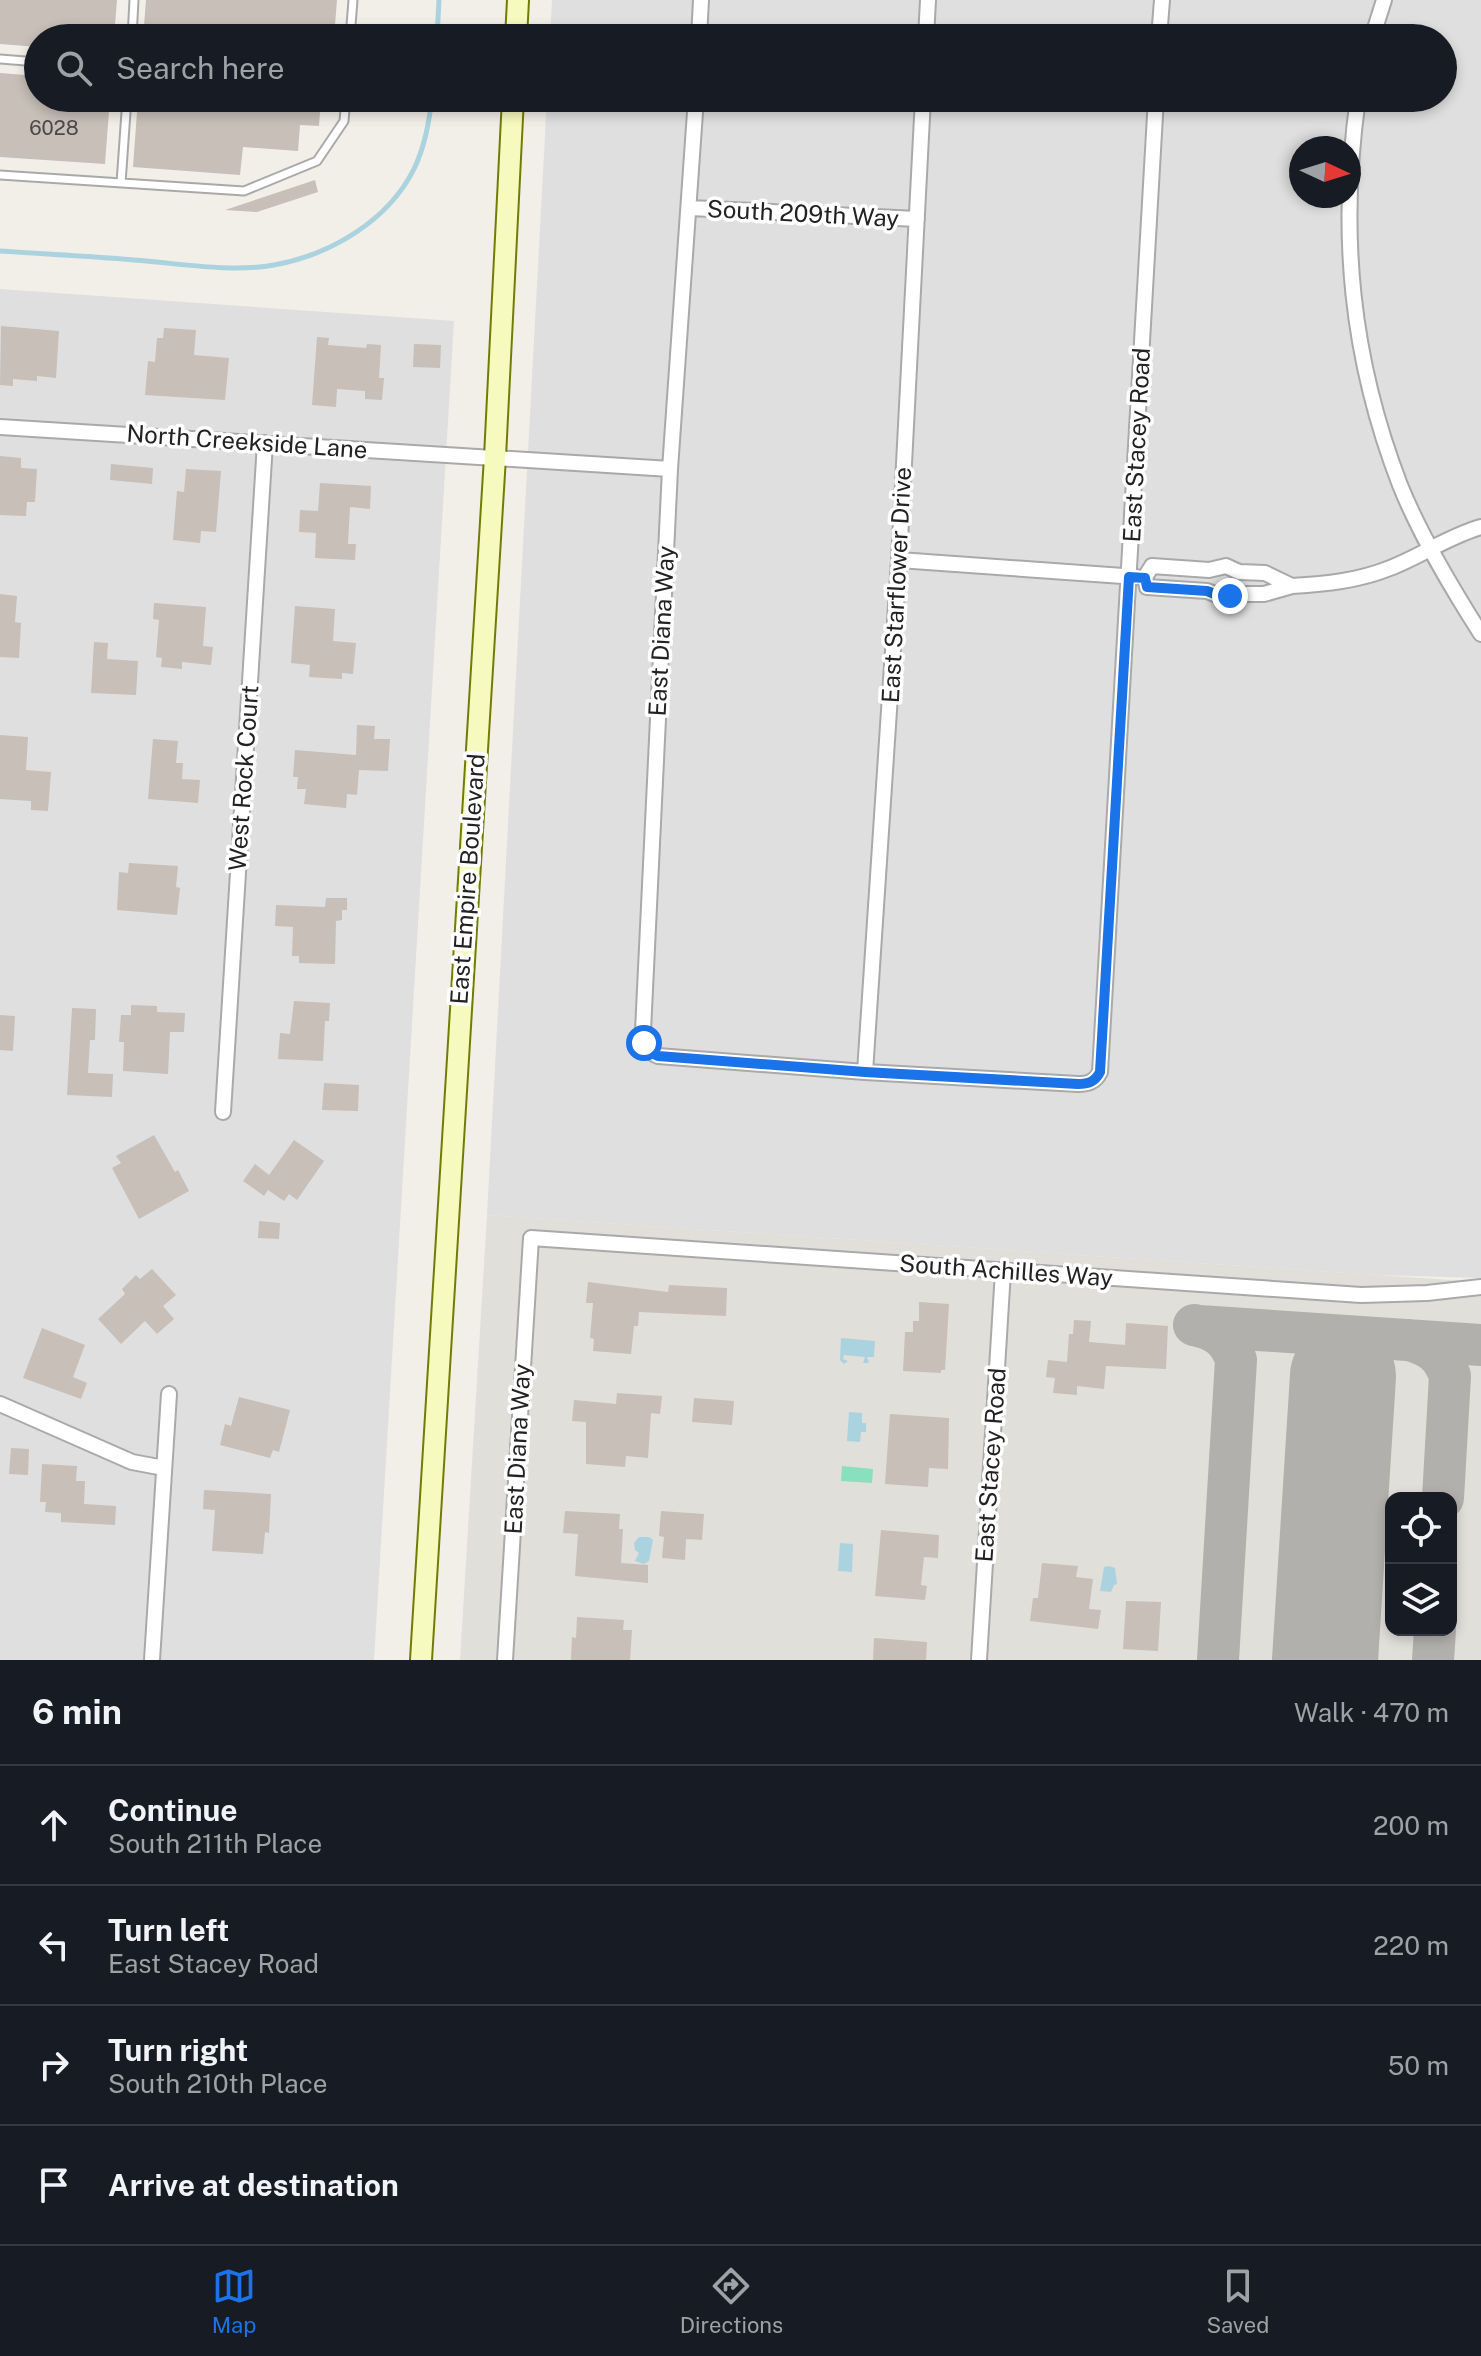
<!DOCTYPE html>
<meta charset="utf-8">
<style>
:root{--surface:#171b24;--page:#242831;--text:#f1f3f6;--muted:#9ea1a6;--line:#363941;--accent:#1a73e8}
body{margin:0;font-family:"Public Sans",sans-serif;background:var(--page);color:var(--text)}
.controls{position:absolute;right:24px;bottom:24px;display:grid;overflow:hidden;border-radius:16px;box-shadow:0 4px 12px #0003}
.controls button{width:72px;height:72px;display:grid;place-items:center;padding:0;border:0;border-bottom:2px solid var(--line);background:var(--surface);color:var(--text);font:40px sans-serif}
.compass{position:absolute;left:1289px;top:136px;width:72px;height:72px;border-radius:50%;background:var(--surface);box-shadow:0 4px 12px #0003;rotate:94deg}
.stop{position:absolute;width:24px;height:24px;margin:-18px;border:6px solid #1a73e8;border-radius:50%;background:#fff}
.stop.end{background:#1a73e8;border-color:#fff;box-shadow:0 2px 8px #0008}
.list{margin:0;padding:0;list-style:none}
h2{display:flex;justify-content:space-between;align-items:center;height:104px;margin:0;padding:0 32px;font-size:34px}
h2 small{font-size:26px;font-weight:400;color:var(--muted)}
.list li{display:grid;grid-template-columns:52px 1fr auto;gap:24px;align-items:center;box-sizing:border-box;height:120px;padding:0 32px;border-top:2px solid var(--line)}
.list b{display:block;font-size:30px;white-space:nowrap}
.list p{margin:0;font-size:26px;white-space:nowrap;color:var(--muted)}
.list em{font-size:26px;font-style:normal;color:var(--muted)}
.icon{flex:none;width:44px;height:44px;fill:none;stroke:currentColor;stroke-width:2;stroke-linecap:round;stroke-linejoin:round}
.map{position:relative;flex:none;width:1481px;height:1660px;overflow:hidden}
.search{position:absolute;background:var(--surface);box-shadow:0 4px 12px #0003;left:24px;right:24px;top:24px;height:88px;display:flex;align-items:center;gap:20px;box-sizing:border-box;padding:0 28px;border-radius:44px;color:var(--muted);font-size:30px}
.sheet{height:584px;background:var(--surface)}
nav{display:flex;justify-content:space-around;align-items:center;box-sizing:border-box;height:112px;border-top:2px solid var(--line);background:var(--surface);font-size:22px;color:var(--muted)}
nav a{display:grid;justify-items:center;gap:4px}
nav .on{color:var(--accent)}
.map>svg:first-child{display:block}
</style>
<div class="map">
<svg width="1481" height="1660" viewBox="0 0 1481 1660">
<rect width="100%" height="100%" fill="#f2efe9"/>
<!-- residential -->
<path fill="#e0dfdf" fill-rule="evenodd" d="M 552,0 L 1481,0 L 1481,1278 L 1377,1275 L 487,1215 L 547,98 L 1443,98 L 1443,38 L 550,38 ZM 1301,148 L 1349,148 L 1349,196 L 1301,196 Z
M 0,289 L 454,321 L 374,1660 L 0,1660 Z"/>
<!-- airport -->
<path fill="#e1dfda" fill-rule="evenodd" d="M 487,1215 L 1481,1282 L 1481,1660 L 460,1660 ZM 1391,1498 L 1451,1498 L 1451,1630 L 1391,1630 Z"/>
<!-- pitch -->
<path fill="#88e0be" d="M 842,1466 L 873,1469 L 872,1483 L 841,1481 Z"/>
<!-- water -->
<path fill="#aad3df" d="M 841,1338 L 875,1341 L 874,1357 L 867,1357 L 869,1363 L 863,1363 L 865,1357 L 844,1355 L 843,1359 L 848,1361 L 844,1364 L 840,1360 Z
M 849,1412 L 862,1413 L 862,1423 L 866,1423 L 866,1432 L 861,1432 L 860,1442 L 847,1441 Z
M 639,1537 L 649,1537 L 653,1540 L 649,1561 L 644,1564 L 635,1561 L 639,1553 L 635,1550 L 634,1543 Z
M 840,1543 L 853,1544 L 852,1572 L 838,1571 Z
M 1109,1566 L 1115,1568 L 1117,1584 L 1114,1585 L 1111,1592 L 1100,1591 L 1104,1567 Z"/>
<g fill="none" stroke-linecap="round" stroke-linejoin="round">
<!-- stream -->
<path stroke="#aad3df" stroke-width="5" d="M 437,38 L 439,0
M 0,251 C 45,254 89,256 134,260 C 178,263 231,273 274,265 C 330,255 388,221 414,169 C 425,146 429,122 432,98"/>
<!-- taxiway -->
<path stroke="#b1b0ac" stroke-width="42" d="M 1194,1325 C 1215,1329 1229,1338 1236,1360 L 1218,1660
M 1199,1326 L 1481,1345
M 1301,1333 C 1324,1339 1341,1350 1343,1376
M 1409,1340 C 1431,1346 1442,1354 1450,1376 L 1443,1498
M 1433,1660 L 1435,1630"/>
<!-- runway -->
<path stroke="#b1b0ac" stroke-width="106" d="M 1325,1660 L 1343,1376"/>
</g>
<!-- building -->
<path fill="#c7bfb8" d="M 0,0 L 117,0 L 114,38 L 38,38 L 38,47 L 0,44 Z
M 146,0 L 337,0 L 334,38 L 143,38 Z
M 0,73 L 38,76 L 38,98 L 110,98 L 105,164 L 0,157 Z
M 138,98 L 321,98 L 319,126 L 300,125 L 298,151 L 243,147 L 240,175 L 133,167 Z
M 315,180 L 318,192 L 257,212 L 225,210 Z
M 1,326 L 59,331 L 56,378 L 37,376 L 37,381 L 13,379 L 13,386 L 0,385 Z
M 164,328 L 196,330 L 194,355 L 229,358 L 225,400 L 145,395 L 148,361 L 155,362 L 157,338 L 163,338 Z
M 317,337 L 329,338 L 328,345 L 366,348 L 367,344 L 381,345 L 379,378 L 384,378 L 382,400 L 365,399 L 365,391 L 337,389 L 336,407 L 312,405 Z
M 414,344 L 441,345 L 440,368 L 413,367 Z
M 0,456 L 21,458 L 21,468 L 37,469 L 35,502 L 27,502 L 26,516 L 0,515 Z
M 111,464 L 153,468 L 152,484 L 110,480 Z
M 186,469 L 221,471 L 216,532 L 201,531 L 200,543 L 173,540 L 177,491 L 184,492 Z
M 320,483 L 371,486 L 370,509 L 350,507 L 348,544 L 356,544 L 355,560 L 315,558 L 316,533 L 299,532 L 300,510 L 318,511 Z
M 0,594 L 17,596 L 15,622 L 21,623 L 19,658 L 0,657 Z
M 154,603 L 206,607 L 203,646 L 213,647 L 211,665 L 182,662 L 182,669 L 161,667 L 162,658 L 156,657 L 159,620 L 153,619 Z
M 295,606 L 335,609 L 333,641 L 356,643 L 353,674 L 342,673 L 342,679 L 309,677 L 310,665 L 291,663 Z
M 94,642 L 108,643 L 107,659 L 138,661 L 136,695 L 91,693 Z
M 357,725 L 375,726 L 374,739 L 390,739 L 388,771 L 359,770 L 357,795 L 347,794 L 346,808 L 304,804 L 306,789 L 297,789 L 298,777 L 293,777 L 295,750 L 356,755 Z
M 0,735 L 28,737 L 26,770 L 51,772 L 48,811 L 31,810 L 31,801 L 0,799 Z
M 153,739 L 178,741 L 176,763 L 183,763 L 182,779 L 200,780 L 198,803 L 148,799 Z
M 129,863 L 178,866 L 176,887 L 180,888 L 177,915 L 117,910 L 119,872 L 128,873 Z
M 326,898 L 347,898 L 347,910 L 342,910 L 342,920 L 336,921 L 335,964 L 299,963 L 299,956 L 292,956 L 293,927 L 275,926 L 276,905 L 325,907 Z
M 294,1001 L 330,1003 L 329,1021 L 325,1021 L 323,1061 L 278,1059 L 280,1033 L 290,1034 Z
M 131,1005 L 157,1006 L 157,1012 L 185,1013 L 184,1032 L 170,1032 L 168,1074 L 123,1071 L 124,1042 L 119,1042 L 121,1015 L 131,1015 Z
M 72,1008 L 96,1009 L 95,1040 L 90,1040 L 88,1073 L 113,1074 L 112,1097 L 67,1095 Z
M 0,1015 L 15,1016 L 13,1051 L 0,1050 Z
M 324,1083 L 359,1085 L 358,1111 L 322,1110 Z
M 154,1135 L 175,1172 L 178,1170 L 189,1191 L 139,1219 L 112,1168 L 121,1163 L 116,1156 Z
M 294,1140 L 324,1161 L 297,1200 L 289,1194 L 284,1201 L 268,1190 L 264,1196 L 243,1181 L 255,1164 L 269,1175 Z
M 259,1221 L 280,1223 L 279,1239 L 258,1238 Z
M 152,1269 L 176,1295 L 163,1306 L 174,1319 L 157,1334 L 145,1321 L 121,1344 L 98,1319 L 125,1294 L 122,1289 L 136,1275 L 140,1279 Z
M 588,1282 L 668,1292 L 669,1285 L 727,1288 L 726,1316 L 639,1312 L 638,1326 L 634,1326 L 631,1354 L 593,1351 L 594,1339 L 590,1338 L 593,1303 L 586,1303 Z
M 919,1302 L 949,1304 L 945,1370 L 941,1370 L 941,1373 L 903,1371 L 905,1332 L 913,1332 L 913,1321 L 919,1321 Z
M 1074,1320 L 1091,1321 L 1089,1342 L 1125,1345 L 1126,1323 L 1168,1326 L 1166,1369 L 1106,1366 L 1104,1389 L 1077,1386 L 1077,1395 L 1053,1393 L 1055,1378 L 1046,1377 L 1048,1360 L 1067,1362 L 1069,1334 L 1073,1334 Z
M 42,1328 L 85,1345 L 73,1377 L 87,1383 L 81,1399 L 23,1378 Z
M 617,1393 L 662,1396 L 660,1414 L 651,1413 L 648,1458 L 626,1456 L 625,1467 L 586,1464 L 586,1422 L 572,1421 L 574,1400 L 616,1404 Z
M 239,1397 L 290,1410 L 279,1452 L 273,1450 L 270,1458 L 220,1445 L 225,1424 L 231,1426 Z
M 694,1398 L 734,1401 L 732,1425 L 692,1422 Z
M 890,1414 L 949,1418 L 948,1469 L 929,1468 L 928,1487 L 885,1484 Z
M 11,1448 L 29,1449 L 28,1475 L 9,1474 Z
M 42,1464 L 77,1466 L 76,1481 L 85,1481 L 84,1504 L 116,1506 L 115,1525 L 61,1522 L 61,1513 L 45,1512 L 46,1502 L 40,1502 Z
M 204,1490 L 271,1494 L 269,1533 L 265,1532 L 263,1554 L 212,1551 L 215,1510 L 203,1509 Z
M 565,1511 L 620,1514 L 619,1529 L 623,1529 L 621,1563 L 648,1565 L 648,1583 L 575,1576 L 578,1534 L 563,1533 Z
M 661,1511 L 704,1514 L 702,1540 L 686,1539 L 685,1560 L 662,1558 L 664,1537 L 659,1536 Z
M 881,1530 L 939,1535 L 938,1558 L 924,1557 L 921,1585 L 927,1586 L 925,1600 L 875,1596 Z
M 1042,1563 L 1078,1566 L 1076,1577 L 1093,1579 L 1089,1609 L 1101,1610 L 1098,1629 L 1030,1621 L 1033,1598 L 1038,1598 Z
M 1126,1601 L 1161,1602 L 1158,1651 L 1123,1649 Z
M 577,1617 L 624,1620 L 623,1630 L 632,1630 L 630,1660 L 571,1660 L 572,1637 L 576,1638 Z
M 874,1638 L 927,1642 L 926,1660 L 873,1660 Z"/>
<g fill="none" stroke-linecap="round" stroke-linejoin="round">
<defs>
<path id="lane" d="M 132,38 L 134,0
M 350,38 L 353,0
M 0,59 L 38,62
M 0,175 L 244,191 L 317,161 L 344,121 L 346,98
M 121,183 L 127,98"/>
<path id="street" d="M 699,38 L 701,0
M 926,38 L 928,0
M 1159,38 L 1162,0
M 1372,38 L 1384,0
M 696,98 L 670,469 L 643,1031 C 644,1044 646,1051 658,1056 L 865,1072 L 1078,1084 C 1088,1084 1095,1082 1100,1072 L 1156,98
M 1358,98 C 1339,233 1351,358 1400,485 C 1421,537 1451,587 1481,634
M 690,208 L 917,219
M 0,427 L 670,469
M 899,560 L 1137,577
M 1152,566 L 1209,570 L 1226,566 L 1239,572 L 1265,573 L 1292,586 L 1264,594 L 1239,594 L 1220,596 L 1207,591 L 1147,587 L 1145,577 Z
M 1292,586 C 1325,584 1358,581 1390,568 C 1421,556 1449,536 1481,527
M 865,1072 L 899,560 L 923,98
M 223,1112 L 265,443
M 0,1404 L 132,1462 L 164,1468
M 152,1660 L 169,1394
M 505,1660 L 531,1238 L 1361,1295 L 1427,1293 L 1481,1287
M 979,1660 L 1003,1271"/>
<path id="secondary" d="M 516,38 L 518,0
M 421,1660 L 495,457 L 513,98"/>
</defs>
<!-- lane casing -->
<use href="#lane" stroke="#a9a9a9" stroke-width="11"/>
<!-- street casing -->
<use href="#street" stroke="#a9a9a9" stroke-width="18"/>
<!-- secondary casing -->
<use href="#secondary" stroke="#707d05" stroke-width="24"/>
<!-- lane -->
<use href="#lane" stroke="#fff" stroke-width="7"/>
<!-- street -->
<use href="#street" stroke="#fff" stroke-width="14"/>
<!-- secondary -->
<use href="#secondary" stroke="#f7fabf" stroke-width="20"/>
</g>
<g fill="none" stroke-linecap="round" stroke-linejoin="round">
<!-- route -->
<path stroke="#1a73e8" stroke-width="10" d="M 644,1043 L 650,1052 L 658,1056 L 865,1072 L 1078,1084 C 1088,1084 1095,1082 1100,1072 L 1129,577 L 1145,578 L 1147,587 L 1207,591 L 1220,596 L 1230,596"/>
</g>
<g text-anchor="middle" stroke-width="7" stroke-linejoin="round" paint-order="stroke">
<!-- number labels -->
<g font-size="20" fill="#4b4948">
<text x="54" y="135">6028</text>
</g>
<!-- street labels -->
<g font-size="24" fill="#222" stroke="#fff">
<text transform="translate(803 214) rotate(3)" y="8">South 209th Way</text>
<text transform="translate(247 442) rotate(4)" y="8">North Creekside Lane</text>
<text transform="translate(1137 445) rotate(-87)" y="8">East Stacey Road</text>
<text transform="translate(897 585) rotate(-87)" y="8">East Starflower Drive</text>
<text transform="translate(662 631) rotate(-87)" y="8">East Diana Way</text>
<text transform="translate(244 778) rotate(-86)" y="8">West Rock Court</text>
<text transform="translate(468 879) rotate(-86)" y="8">East Empire Boulevard</text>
<text transform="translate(1006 1271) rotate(4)" y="8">South Achilles Way</text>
<text transform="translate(518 1449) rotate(-87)" y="8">East Diana Way</text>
<text transform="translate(991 1465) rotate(-86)" y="8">East Stacey Road</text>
</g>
</g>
</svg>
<div class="controls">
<button><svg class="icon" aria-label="locate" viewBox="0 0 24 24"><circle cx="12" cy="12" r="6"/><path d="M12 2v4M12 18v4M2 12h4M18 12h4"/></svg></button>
<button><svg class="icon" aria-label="layers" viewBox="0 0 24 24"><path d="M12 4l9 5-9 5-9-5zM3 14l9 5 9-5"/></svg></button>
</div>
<svg class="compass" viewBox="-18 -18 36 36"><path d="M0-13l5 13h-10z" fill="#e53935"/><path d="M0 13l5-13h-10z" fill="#9ea1a6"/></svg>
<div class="stop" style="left:644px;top:1043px"></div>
<div class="stop end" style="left:1230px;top:596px"></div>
<div class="search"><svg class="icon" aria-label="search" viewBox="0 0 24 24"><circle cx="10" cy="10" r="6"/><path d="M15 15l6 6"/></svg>Search here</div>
</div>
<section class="sheet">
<h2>6 min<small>Walk · 470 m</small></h2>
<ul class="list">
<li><svg class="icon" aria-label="ahead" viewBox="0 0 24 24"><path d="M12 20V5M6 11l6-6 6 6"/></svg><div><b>Continue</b><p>South 211th Place</p></div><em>200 m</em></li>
<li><svg class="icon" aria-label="left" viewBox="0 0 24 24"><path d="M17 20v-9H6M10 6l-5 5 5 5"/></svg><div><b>Turn left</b><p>East Stacey Road</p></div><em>220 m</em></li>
<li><svg class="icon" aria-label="right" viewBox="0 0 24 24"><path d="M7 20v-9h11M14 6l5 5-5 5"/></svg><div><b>Turn right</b><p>South 210th Place</p></div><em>50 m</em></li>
<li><svg class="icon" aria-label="arrive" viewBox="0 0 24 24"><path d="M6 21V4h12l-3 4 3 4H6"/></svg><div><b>Arrive at destination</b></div></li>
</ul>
</section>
<nav>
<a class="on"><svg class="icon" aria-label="map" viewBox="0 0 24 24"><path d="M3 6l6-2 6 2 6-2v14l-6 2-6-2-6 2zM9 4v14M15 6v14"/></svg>Map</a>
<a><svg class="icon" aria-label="directions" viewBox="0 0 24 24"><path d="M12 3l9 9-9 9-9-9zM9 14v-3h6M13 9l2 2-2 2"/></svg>Directions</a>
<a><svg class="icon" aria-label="saved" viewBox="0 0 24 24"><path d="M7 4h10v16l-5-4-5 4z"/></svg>Saved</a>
</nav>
